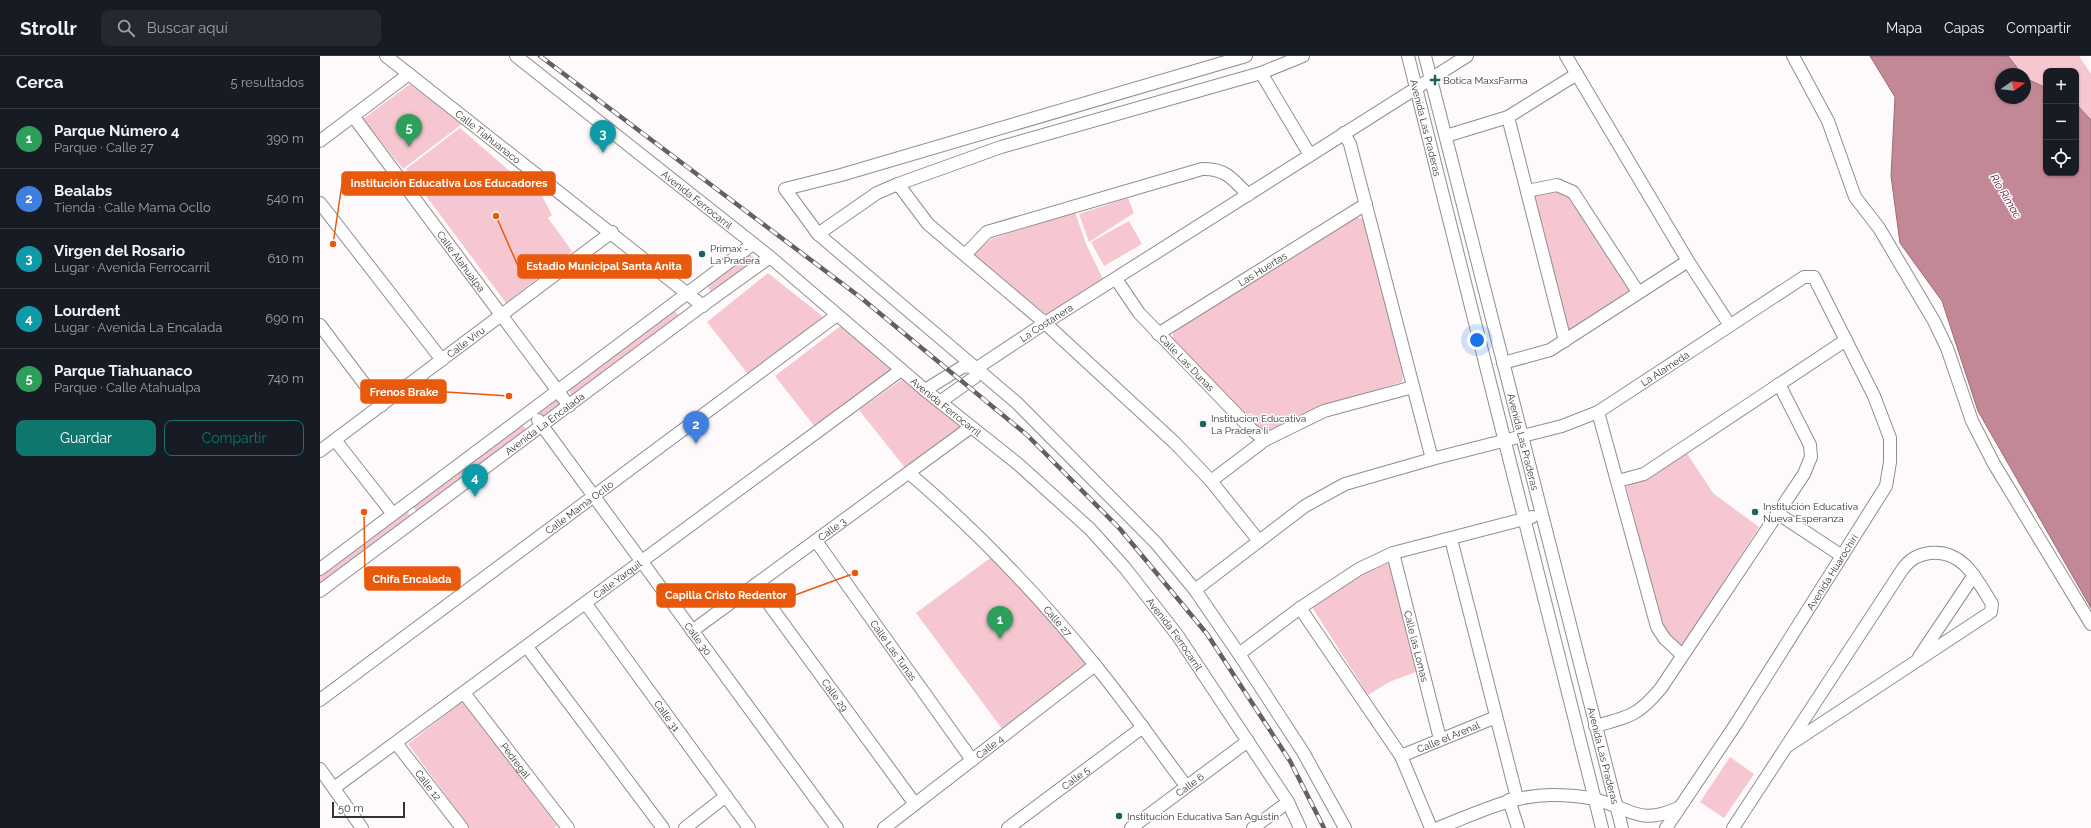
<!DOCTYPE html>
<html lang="es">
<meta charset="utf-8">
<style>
:root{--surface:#171b24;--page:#242831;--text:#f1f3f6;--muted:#9ea1a6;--line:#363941;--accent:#0f766e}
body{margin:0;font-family:Raleway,sans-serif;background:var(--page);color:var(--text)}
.controls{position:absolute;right:12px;top:12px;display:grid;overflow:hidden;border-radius:8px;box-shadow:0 1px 3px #0004}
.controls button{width:36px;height:36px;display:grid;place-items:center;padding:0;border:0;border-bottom:1px solid var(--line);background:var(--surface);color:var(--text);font:20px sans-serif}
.compass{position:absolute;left:1675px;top:12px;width:36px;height:36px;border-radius:50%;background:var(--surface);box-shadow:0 1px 3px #0004;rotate:76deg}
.scale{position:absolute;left:12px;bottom:10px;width:73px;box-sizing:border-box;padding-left:4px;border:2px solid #353233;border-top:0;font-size:11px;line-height:14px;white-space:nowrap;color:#353233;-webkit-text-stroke:3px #fff;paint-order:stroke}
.you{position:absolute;left:1157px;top:284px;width:14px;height:14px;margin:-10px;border:3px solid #fff;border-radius:50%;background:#1a73e8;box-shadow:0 0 0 6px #1a73e833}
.badge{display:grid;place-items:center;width:26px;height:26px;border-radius:50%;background:var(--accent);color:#fff;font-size:13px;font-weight:700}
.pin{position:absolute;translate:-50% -33px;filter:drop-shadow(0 1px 2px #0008)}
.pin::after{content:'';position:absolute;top:21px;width:14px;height:12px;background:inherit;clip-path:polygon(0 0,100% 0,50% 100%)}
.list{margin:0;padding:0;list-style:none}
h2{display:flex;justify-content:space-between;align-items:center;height:52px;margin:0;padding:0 16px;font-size:17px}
h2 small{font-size:13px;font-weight:400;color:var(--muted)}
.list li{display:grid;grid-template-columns:26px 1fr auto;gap:12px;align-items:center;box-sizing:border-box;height:60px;padding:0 16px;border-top:1px solid var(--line)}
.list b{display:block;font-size:15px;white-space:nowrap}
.list p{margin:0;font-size:13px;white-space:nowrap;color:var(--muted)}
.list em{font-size:13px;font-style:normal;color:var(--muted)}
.actions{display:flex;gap:8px;padding:12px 16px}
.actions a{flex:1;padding:9px 0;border:1px solid var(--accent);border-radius:8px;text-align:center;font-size:14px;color:var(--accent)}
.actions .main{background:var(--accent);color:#fff}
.icon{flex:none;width:22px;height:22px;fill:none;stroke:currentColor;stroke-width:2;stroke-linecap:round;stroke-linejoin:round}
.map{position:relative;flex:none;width:1771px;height:772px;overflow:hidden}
header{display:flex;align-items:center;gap:24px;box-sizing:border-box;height:56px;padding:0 20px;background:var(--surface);border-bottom:1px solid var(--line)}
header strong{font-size:19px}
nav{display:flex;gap:22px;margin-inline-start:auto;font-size:14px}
.search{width:280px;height:36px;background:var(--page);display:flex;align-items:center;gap:10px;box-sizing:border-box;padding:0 14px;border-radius:8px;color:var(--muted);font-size:15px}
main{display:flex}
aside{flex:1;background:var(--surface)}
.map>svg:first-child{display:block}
</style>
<header>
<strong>Strollr</strong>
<div class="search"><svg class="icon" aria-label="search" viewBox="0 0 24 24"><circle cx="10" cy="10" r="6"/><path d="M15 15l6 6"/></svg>Buscar aquí</div>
<nav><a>Mapa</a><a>Capas</a><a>Compartir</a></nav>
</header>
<main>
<aside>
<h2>Cerca<small>5 resultados</small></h2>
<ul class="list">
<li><span class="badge" style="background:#2e9e5b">1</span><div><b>Parque Número 4</b><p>Parque · Calle 27</p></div><em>390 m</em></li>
<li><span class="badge" style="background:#3f7fe0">2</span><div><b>Bealabs</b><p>Tienda · Calle Mama Ocllo</p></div><em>540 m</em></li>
<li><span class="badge" style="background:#0f9aa8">3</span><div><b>Virgen del Rosario</b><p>Lugar · Avenida Ferrocarril</p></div><em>610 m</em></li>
<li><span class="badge" style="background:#0f9aa8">4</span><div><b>Lourdent</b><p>Lugar · Avenida La Encalada</p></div><em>690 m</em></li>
<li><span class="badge" style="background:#2e9e5b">5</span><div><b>Parque Tiahuanaco</b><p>Parque · Calle Atahualpa</p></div><em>740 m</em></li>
</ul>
<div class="actions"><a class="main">Guardar</a><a>Compartir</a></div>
</aside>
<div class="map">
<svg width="1771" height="772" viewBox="0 0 1771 772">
<rect width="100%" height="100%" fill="#fefafb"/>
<!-- green -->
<path fill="#f6c7d1" d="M 1688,0 L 1759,0 L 1771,18 L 1771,64 L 1756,48 L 1756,15 L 1726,15 L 1726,32 L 1705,22 L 1705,18 L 1702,18 Z
M 90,28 L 142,68 L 83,113 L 43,63 Z
M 140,72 L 191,116 L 194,114 L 220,136 L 232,159 L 228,162 L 252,195 L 186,247 L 86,113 Z
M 1237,135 L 1247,138 L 1256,146 L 1311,233 L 1251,274 L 1248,272 L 1213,139 Z
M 808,142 L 814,157 L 769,186 L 759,158 Z
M 755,156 L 766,188 L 783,223 L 727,259 L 652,200 L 671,183 Z
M 1033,161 L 1044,163 L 1083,319 L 1082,326 L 999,351 L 948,377 L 938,373 L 852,283 L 854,274 Z
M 809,165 L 822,188 L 784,210 L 771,186 Z
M 429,198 L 435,202 L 434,206 L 392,237 L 387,230 Z
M 448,217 L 506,263 L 428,318 L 387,266 Z
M 354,254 L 360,261 L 253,341 L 249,334 Z
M 523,268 L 574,313 L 495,371 L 455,320 Z
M 584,322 L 641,371 L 586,413 L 539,354 Z
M 235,344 L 238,345 L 240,349 L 223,362 L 220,356 Z
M 202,368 L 208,376 L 98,457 L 92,450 Z
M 1366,396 L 1393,437 L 1439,471 L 1363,590 L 1350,579 L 1342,568 L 1306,430 L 1329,420 Z
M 86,454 L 92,462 L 0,531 L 0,518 Z
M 673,500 L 768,608 L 683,674 L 596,557 Z
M 1069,507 L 1096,616 L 1069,626 L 1048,639 L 992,551 L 1041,519 Z
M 143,645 L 237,770 L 234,772 L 150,772 L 88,688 Z
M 1410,701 L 1434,718 L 1404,762 L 1380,746 Z"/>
<!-- water -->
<path fill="#c28896" stroke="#986e78" d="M 1550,0 L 1688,0 L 1702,18 L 1681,18 L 1681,42 L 1705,42 L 1705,22 L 1726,32 L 1726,117 L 1756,117 L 1756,48 L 1771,64 L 1771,552 L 1658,355 L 1622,245 L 1580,187 L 1571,120 L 1575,41 Z"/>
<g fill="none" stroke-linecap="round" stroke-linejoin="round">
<defs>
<g id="minor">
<path id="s1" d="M 66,0 L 383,250"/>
<path id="s2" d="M 196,0 L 450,201 L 605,334 L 698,408 L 770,473 L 805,512 L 858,580 L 968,746 L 980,772"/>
<path d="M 926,0 L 521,119 L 465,133 L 498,178 L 697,347 L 836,487 L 875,534 L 919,598 L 983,696 L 1025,772"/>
<path id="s3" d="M 1088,0 L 1282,772"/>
<path id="s4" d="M 1105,0 L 1302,772"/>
<path d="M 1246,0 L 1368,205 L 1409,268"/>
<path d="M 1473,0 L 1508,65 L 1535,141 L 1559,172 L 1614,265 L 1627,292 L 1652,365 L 1674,408 L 1771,568"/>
<path d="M 941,17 L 990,99"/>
<path id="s5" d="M 33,60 L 249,350"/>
<path d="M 1188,61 L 1245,285"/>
<path d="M 1024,77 L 1030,88 L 1112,403"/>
<path d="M 1126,80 L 1188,61 L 1257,18"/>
<path d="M 0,85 L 89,18"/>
<path d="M 578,128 L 608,168 L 725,267 L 855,387 L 891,425 L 939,485"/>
<path d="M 1207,135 L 1237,129 L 1253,136 L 1318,236"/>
<path d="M 0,147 L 122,304"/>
<path d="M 498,178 L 557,137 L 578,128 L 681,91 L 941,17 L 983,0"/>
<path d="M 645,199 L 667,176 L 882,113 C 905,112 913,123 928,139"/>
<path id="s6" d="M 796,223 L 819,257 L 931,373 L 945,384"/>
<path d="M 0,269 L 61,350"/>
<path id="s7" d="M 838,278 L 1046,148"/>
<path d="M 1183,307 L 1230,294 L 1368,205"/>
<path d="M 605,334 L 644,310 L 657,312"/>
<path id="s8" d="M 620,346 L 655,321 L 657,312 L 725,267 L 1147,0"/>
<path d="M 1278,356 L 1337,571 L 1345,583 L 1362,599"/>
<path id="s9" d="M 218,364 L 517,772"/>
<path d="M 15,384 L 73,458"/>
<path id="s10" d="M 0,395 L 292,176"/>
<path id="s11" d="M 589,417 C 657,475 719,540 775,609 C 807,648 836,690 866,730"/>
<path d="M 891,425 L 945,384 L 1004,355 L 1093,331"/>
<path d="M 1298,425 L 1324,418 L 1526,284"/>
<path d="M 1457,457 L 1522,500"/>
<path d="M 1131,483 L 1197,742"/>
<path id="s12" d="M 496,485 L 652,704"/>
<path id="s13" d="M 1073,497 L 1120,683"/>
<path d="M 0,513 L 433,188"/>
<path id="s14" d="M 435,529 L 595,748"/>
<path id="s15" d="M 875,534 L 985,450 L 1025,428 L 1112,403 L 1242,370 L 1278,356 L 1484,221 L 1494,221 L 1554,340 L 1570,382 L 1570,406 L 1566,430 L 1416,668 L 1346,772"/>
<path id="s16" d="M 0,535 L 375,255 L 450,201"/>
<path id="s17" d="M 266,548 L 429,772"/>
<path d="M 980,552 L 1081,700 L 1111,772"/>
<path id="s18" d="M 372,575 L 651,371"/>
<path d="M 207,591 L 343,772"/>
<path d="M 919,598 L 980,552 L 1039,513 L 1073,497 L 1212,461"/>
<path d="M 1599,601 L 1654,519"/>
<path id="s19" d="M 144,637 L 248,772"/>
<path id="s20" d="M 0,644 L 517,259"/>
<path d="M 1275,670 C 1309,661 1318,660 1341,632 L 1484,418 L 1491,401 L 1490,389 L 1459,328"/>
<path id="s21" d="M 76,687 L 142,772"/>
<path id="s22" d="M 1081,700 L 1176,661"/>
<path d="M 0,713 L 42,772"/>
<path id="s23" d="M 14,732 L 581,314"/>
<path d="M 1189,744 L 1198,772"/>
<path d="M 365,772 L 406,740"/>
<path id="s24" d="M 564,772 L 775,609"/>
<path id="s25" d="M 688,772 L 823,671"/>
<path id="s26" d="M 811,772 L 928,685"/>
<path d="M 933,772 L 968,746"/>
<path d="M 1118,772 C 1155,758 1191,739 1231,739 C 1245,739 1261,740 1274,743 C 1311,752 1319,771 1360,751"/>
<path d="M 1413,772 L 1582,514 C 1590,503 1597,499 1610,497 C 1643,493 1657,524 1672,548 L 1671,556 L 1466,691"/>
</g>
</defs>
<!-- minor casing -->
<use href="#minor" stroke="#938c8d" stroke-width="14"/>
<!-- minor -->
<use href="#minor" stroke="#fff" stroke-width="12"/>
<defs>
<path id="rail" d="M 220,0 L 540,241 L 707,379 L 800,473 L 887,578 L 970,705 L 1004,772"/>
</defs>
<!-- rail casing -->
<use href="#rail" stroke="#646061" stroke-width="4.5"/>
<!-- rail -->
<use href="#rail" stroke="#fff" stroke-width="3" stroke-dasharray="9" stroke-linecap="butt"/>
</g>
<!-- markers -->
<g fill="#19645c" stroke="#fff" stroke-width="1.5">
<path d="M1113 18h4v4h4v4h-4v4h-4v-4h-4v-4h4z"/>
<circle cx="382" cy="198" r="4"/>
<circle cx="883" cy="368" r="4"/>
<circle cx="1435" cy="456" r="4"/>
<circle cx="799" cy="760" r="4"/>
</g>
<g text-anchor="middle" stroke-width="3" stroke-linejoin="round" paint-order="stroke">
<!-- poi labels -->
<g font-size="10" fill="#353233" stroke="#fff" text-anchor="start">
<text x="1123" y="28">Botica MaxsFarma</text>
<text x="390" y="196">Primax -<tspan x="390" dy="12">La Pradera</tspan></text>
<text x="891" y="366">Institución Educativa<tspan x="891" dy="12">La Pradera Ii</tspan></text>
<text x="1443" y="454">Institución Educativa<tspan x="1443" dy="12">Nueva Esperanza</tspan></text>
<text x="807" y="764">Institución Educativa San Agustin</text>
</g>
<!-- street labels -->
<g font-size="10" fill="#353233" stroke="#fff">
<text dy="4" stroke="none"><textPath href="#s3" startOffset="74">Avenida Las Praderas</textPath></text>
<text dy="4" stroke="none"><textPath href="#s1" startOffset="130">Calle Tiahuanaco</textPath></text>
<text dy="4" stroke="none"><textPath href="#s2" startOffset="231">Avenida Ferrocarril</textPath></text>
<text dy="4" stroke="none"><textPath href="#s5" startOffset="181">Calle Atahualpa</textPath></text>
<text dy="4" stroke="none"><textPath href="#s7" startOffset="123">Las Huertas</textPath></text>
<text dy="4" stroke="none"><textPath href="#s8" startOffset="135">La Costanera</textPath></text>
<text dy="4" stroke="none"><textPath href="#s10" startOffset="182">Calle Viru</textPath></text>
<text dy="4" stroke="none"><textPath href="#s6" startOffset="110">Calle Las Dunas</textPath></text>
<text dy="4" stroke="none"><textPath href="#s15" startOffset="527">La Alameda</textPath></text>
<text dy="4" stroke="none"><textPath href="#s2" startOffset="555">Avenida Ferrocarril</textPath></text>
<text dy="4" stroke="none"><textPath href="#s16" startOffset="280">Avenida La Encalada</textPath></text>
<text dy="4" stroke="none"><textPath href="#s4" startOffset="398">Avenida Las Praderas</textPath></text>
<text dy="4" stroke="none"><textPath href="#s20" startOffset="323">Calle Mama Ocllo</textPath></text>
<text dy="4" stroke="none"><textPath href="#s18" startOffset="173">Calle 3</textPath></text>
<text transform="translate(1512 516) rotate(-58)" y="4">Avenida Huarochiri</text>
<text dy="4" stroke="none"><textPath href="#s23" startOffset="352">Calle Yarquil</textPath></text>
<text dy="4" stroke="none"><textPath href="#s11" startOffset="210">Calle 27</textPath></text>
<text dy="4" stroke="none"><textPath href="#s2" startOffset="879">Avenida Ferrocarril</textPath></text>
<text dy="4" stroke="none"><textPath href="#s9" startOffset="271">Calle 30</textPath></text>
<text dy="4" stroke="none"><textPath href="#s13" startOffset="96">Calle las Lomas</textPath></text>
<text dy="4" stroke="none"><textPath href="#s12" startOffset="134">Calle Las Tunas</textPath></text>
<text dy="4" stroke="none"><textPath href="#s14" startOffset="136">Calle 29</textPath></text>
<text dy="4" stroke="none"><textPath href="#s17" startOffset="138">Calle 31</textPath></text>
<text dy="4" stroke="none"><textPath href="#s22" startOffset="51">Calle el Arenal</textPath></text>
<text dy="4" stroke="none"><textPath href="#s24" startOffset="133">Calle 4</textPath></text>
<text dy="4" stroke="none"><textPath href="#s4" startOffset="722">Avenida Las Praderas</textPath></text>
<text dy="4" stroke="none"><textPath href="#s19" startOffset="85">Pedregal</textPath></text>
<text dy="4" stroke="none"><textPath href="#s25" startOffset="84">Calle 5</textPath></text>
<text dy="4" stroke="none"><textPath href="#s26" startOffset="73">Calle 6</textPath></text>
<text dy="4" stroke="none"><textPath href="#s21" startOffset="53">Calle 12</textPath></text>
</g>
<!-- water labels -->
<g font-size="11" font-style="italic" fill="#611b32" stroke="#fff">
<text transform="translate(1686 140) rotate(59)" y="4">Río Rímac</text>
</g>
</g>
<!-- callouts -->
<path fill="none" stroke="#e8590c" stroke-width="1.5" d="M13 188L22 128M176 160L198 210M189 340L126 336M44 456L45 523M535 517L475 539"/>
<g fill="#e8590c" stroke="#fff" stroke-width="1.5">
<circle cx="13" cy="188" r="4"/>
<circle cx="176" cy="160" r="4"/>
<circle cx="189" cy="340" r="4"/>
<circle cx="44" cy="456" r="4"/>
<circle cx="535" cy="517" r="4"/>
</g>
<g fill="#e8590c" stroke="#e8590c" stroke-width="1.5">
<rect x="22" y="116" width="213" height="23" rx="4"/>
<rect x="198" y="199" width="173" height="23" rx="4"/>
<rect x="41" y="324" width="85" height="23" rx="4"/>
<rect x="45" y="511" width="95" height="23" rx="4"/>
<rect x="337" y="528" width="138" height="23" rx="4"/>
</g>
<g font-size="11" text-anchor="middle" font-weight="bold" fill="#fff">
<text x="129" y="131">Institución Educativa Los Educadores</text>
<text x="284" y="214">Estadio Municipal Santa Anita</text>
<text x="84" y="340">Frenos Brake</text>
<text x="92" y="527">Chifa Encalada</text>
<text x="406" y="543">Capilla Cristo Redentor</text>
</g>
</svg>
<div class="controls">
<button>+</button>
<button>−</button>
<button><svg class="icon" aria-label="locate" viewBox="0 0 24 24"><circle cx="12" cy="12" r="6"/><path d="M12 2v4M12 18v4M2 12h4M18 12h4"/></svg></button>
</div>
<svg class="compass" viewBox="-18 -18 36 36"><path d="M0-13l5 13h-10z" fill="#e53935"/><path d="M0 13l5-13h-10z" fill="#9ea1a6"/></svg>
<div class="scale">50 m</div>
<div class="you"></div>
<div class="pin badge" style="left:680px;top:583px;background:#2e9e5b">1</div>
<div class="pin badge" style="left:376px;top:388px;background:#3f7fe0">2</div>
<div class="pin badge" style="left:283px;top:97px;background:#0f9aa8">3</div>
<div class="pin badge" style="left:155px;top:441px;background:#0f9aa8">4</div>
<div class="pin badge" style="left:89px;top:91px;background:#2e9e5b">5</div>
</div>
</main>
